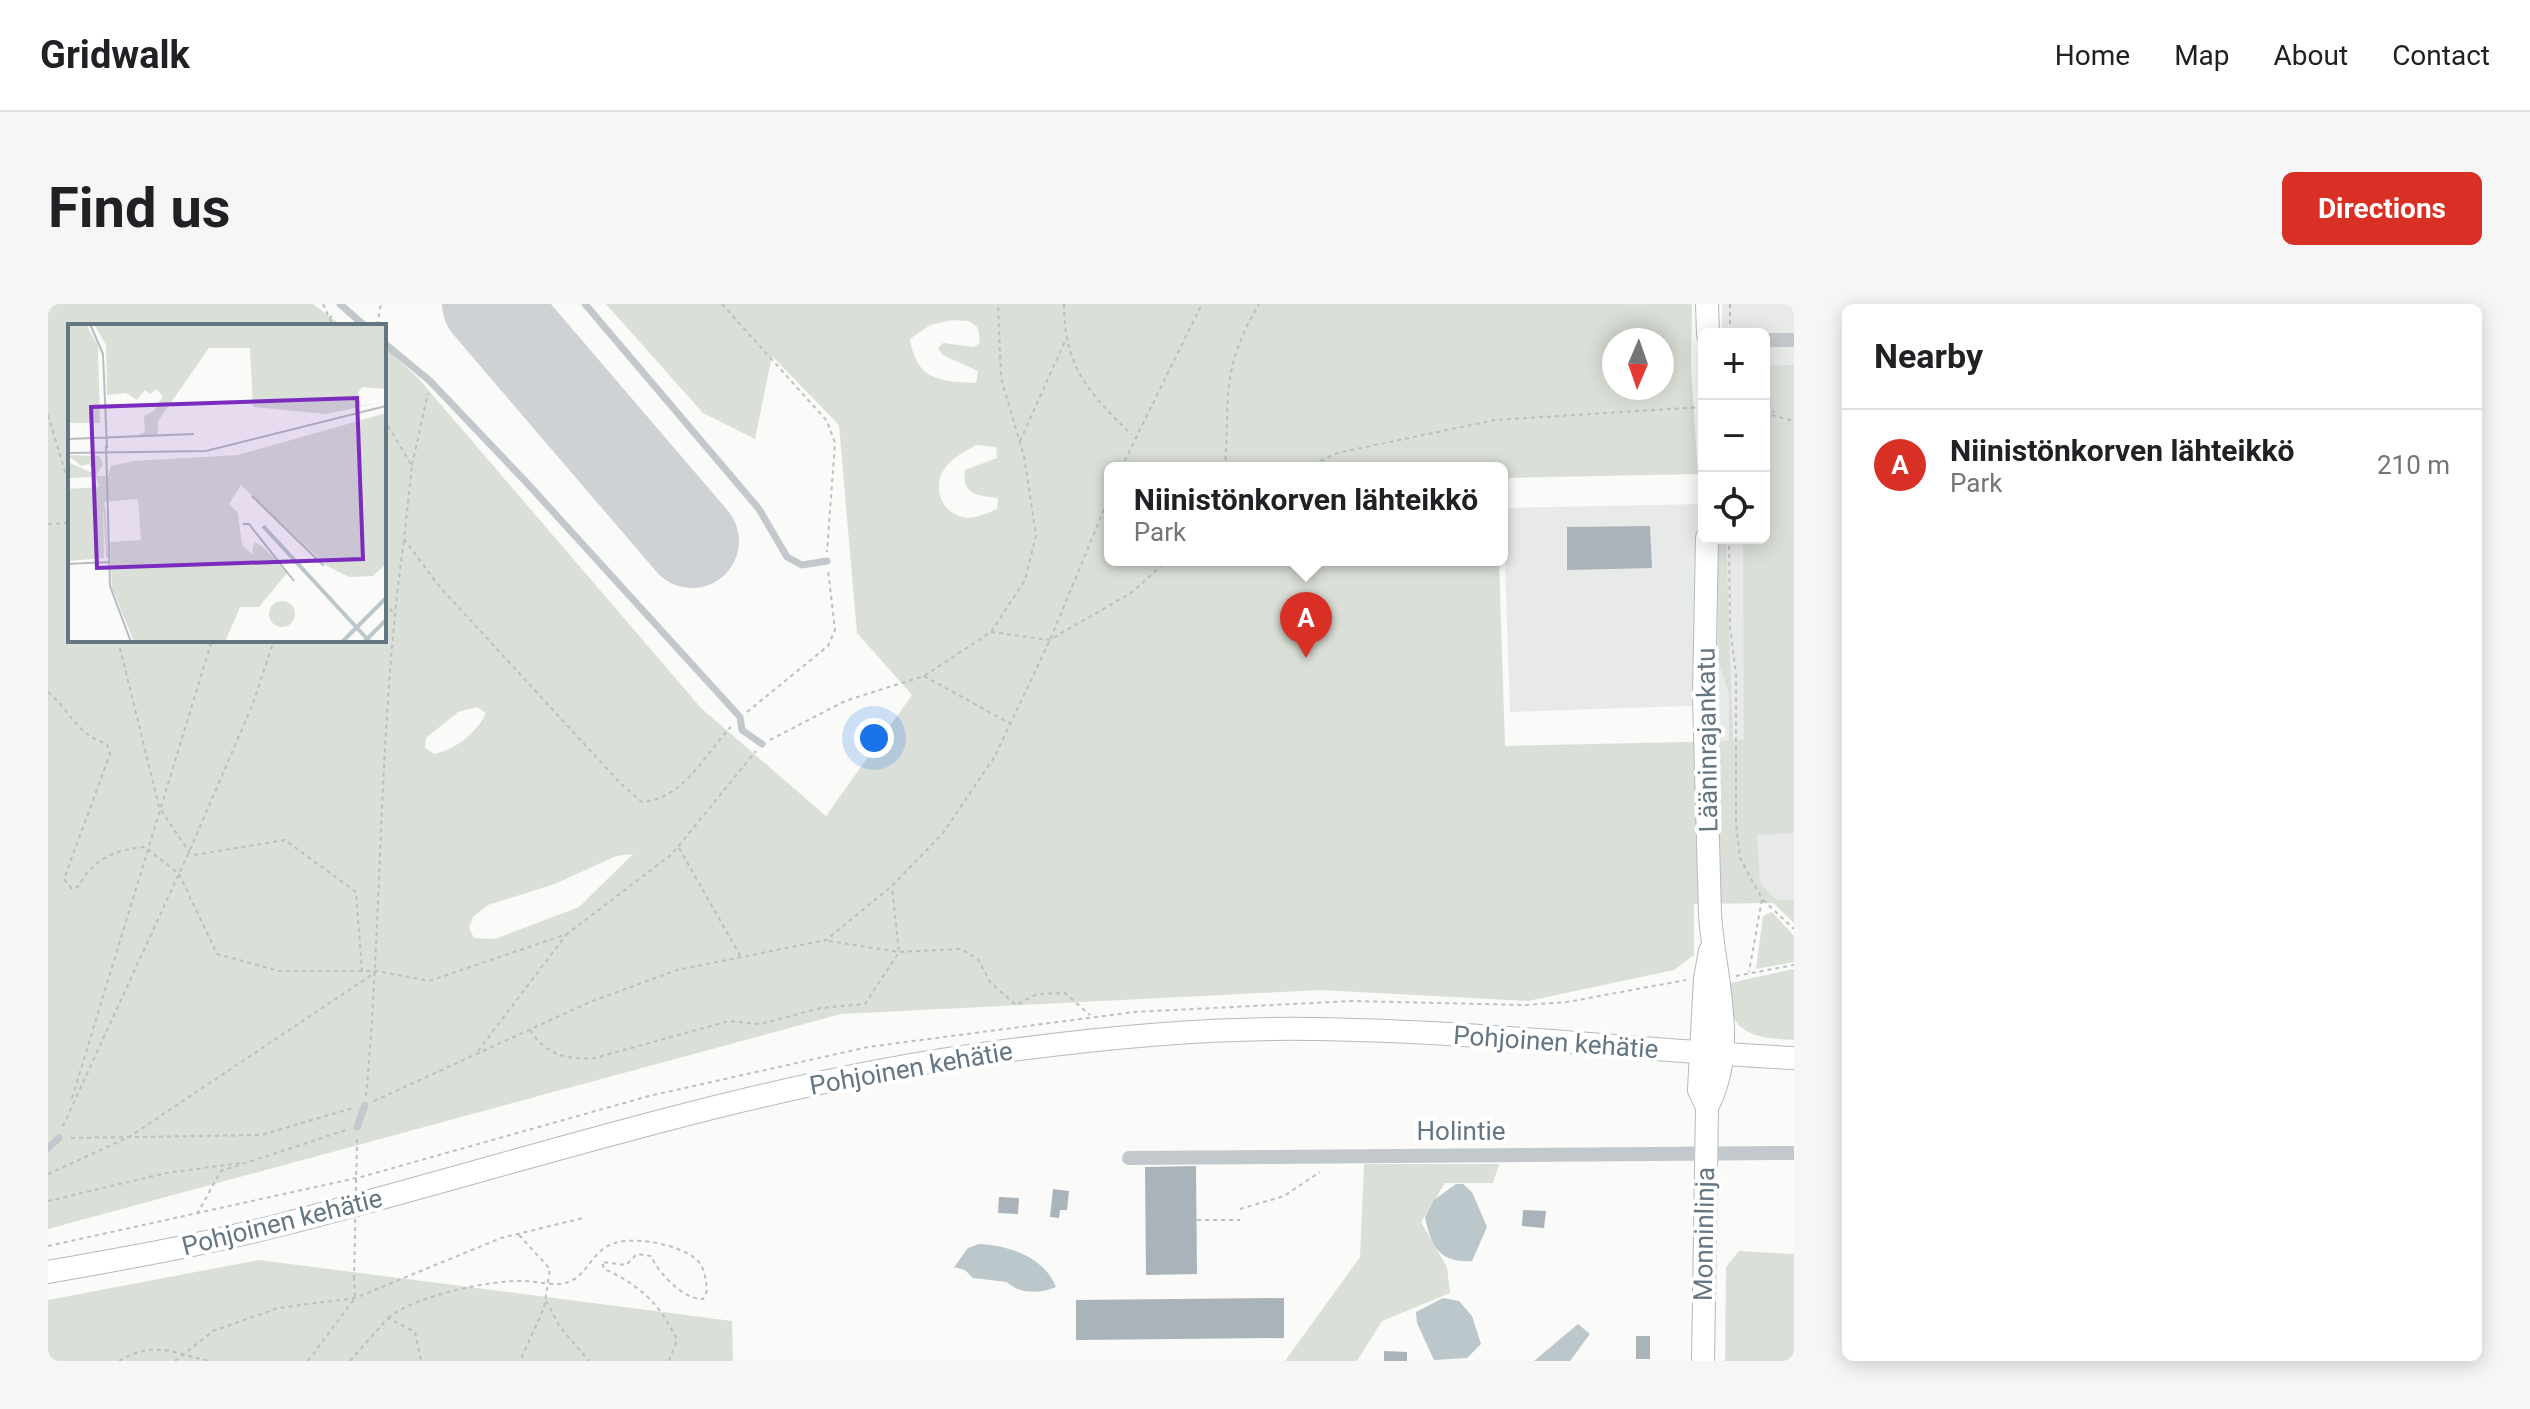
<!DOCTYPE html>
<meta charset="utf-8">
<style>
:root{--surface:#fff;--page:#f6f6f6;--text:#202124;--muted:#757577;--line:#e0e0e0;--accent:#d93025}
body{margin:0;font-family:Roboto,sans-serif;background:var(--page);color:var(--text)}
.controls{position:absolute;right:24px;top:24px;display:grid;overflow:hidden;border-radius:12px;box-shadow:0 4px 20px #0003}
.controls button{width:72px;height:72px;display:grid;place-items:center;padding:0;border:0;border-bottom:2px solid var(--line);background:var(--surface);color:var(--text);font:40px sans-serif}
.compass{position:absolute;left:1554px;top:24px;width:72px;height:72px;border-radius:50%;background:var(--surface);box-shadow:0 4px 20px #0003;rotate:182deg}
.you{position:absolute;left:826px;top:434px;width:28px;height:28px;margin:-20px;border:6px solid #fff;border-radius:50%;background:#1a73e8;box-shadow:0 0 0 12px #1a73e833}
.badge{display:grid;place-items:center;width:52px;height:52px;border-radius:50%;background:var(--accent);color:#fff;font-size:26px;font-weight:700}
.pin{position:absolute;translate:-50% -66px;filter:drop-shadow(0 2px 4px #0008)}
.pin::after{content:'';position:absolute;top:42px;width:28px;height:24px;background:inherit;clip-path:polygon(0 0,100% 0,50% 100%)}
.popup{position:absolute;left:1056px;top:158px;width:404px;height:104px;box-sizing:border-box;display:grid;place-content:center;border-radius:12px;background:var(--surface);filter:drop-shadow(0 2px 6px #0005);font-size:26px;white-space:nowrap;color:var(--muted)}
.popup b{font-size:30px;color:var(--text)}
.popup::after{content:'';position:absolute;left:50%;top:100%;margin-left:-16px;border:16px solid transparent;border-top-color:var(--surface)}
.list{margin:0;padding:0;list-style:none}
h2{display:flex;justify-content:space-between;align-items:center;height:104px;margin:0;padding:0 32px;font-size:34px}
h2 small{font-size:26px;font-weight:400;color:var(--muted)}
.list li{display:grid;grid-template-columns:52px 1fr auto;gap:24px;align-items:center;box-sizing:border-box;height:112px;padding:0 32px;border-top:2px solid var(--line)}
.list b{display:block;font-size:30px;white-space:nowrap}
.list p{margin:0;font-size:26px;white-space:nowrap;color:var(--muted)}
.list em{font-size:26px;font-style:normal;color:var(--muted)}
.icon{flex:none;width:44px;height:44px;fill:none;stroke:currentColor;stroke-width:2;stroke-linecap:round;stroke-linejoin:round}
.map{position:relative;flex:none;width:1746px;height:1057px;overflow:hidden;border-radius:12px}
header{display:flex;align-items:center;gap:48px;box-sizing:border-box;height:112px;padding:0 40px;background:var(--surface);border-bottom:2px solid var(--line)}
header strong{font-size:38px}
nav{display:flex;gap:44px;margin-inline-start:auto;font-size:28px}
.intro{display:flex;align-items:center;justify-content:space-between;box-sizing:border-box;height:192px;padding:0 48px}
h1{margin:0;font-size:56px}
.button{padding:20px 36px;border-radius:12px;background:var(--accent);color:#fff;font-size:28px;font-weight:700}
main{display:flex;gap:48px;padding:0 48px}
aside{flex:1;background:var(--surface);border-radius:12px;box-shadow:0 4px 20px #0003}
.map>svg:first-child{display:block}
</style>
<header>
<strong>Gridwalk</strong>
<nav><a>Home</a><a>Map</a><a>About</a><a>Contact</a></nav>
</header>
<div class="intro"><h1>Find us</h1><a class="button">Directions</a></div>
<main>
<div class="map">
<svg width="1746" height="1057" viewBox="0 0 1746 1057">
<rect width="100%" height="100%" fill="#fafaf8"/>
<!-- built -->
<path fill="#e8e9e9" d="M 1674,0 L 1746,0 L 1746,596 L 1675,597 L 1670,401 L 1462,408 L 1455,204 L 1656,200 L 1656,234 L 1716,234 L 1716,30 L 1674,30 Z"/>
<!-- green -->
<path fill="#dadfd7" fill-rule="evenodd" d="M 0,0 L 265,0 L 294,22 L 22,22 L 22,336 L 336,336 L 336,42 L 370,74 L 653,404 L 778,512 L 864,391 L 809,329 L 791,121 L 724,52 L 707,135 L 655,109 L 558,0 L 1644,0 L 1643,63 L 1650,170 L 1454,174 L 1454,164 L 1062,164 L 1062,256 L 1451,256 L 1457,442 L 1681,437 L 1681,391 L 1670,355 L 1670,234 L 1678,234 L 1685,436 L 1696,436 L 1695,234 L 1716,234 L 1716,62 L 1746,61 L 1746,529 L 1709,531 L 1712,579 L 1728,596 L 1746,596 L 1746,619 L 1725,599 L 1646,600 L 1646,651 L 1626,666 L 1480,697 L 1274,686 L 793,710 L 0,925 ZM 904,16 L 921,17 L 930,24 L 932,39 L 926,43 L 895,39 L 890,44 L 895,51 L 930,67 L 928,79 C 891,77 869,77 862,35 L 882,21 ZM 1566,36 L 1614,36 L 1614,84 L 1566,84 ZM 928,141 L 948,143 L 949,154 L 917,166 C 913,190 929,192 950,194 L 949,205 C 937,210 923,217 911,212 C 891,205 885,180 897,164 C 905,153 917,148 928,141 ZM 429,403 L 438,409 C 428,430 408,445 386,450 L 377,444 L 378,434 L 410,408 ZM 585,550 L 531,603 L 447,635 L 426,634 L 421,624 L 425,613 L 440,601 L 507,580 L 568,552 Z
M 1724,608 L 1746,632 L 1746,658 L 1708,665 L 1715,612 Z
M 1746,665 L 1746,736 C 1716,734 1686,734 1681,698 C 1680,690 1679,686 1682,679 Z
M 1316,860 L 1451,860 L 1445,879 L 1397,879 L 1373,918 L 1399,963 L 1402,989 L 1334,1017 L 1309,1057 L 1237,1057 L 1312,953 Z
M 1691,947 L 1746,950 L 1746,1057 L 1677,1057 L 1678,963 Z
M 211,956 L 684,1017 L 685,1057 L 0,1057 L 0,996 Z"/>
<!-- water -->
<path fill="#bbc7cb" d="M 1408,880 L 1415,880 L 1424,888 L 1439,923 L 1424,957 C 1392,959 1383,943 1377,913 L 1386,896 Z
M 931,940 C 961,941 997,954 1008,983 C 992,990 971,990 959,978 L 925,974 L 917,966 L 906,963 L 920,944 Z
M 1395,994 L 1411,997 L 1424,1012 L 1433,1040 L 1419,1054 L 1386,1056 L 1369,1019 L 1368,1008 Z
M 1530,1020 L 1542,1030 L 1522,1057 L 1486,1057 Z"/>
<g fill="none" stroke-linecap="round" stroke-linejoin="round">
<!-- runway -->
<path stroke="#ced2d4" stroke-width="94" d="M 441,0 L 644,237"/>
</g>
<!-- building -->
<path fill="#aab3b9" d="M 1602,222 L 1604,264 L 1519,266 L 1519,223 Z
M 1148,862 L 1149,970 L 1098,971 L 1097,863 Z
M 1005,885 L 1021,887 L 1019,906 L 1012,906 L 1011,914 L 1002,913 Z
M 951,893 L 971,894 L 970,910 L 950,909 Z
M 1475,906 L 1498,907 L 1496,924 L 1474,922 Z
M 1236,994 L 1236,1034 L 1028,1036 L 1028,996 Z
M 1588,1032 L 1602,1032 L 1602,1055 L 1588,1055 Z
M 1336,1047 L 1359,1048 L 1359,1057 L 1336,1057 Z"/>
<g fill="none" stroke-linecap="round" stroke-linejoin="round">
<defs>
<path id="secondary" d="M 1659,0 L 1660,30
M 1659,803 L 1651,786 L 1657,674 L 1662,647
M 0,968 C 79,954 158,940 236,920 C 466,861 692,784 928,751 C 1039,735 1153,723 1266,725 C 1426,727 1586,746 1746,754
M 1655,1057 L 1659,803 C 1691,744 1666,672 1662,610 L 1656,393 L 1659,234"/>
</defs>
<!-- secondary casing -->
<use href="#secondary" stroke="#b3babf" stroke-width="24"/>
<!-- path -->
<path stroke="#bbbfc2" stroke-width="2" stroke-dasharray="4 4" stroke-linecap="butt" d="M 275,0 L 285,22
M 674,0 L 779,117 L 787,139 L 779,248
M 1016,0 C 1016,63 1041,89 1084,131
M 1682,0 L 1682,30
M 329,21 L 333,0
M 278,22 L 285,9
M 1716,93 L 1726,109
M 1716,109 L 1746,117
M 0,111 L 22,184
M 336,115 L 364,162 L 356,235 L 391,282 L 573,480 L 594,498 C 637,494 655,452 683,423
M 972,137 L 1017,37
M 364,161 L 380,89
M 1073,164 L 1154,0
M 1177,164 C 1182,92 1172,66 1211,0
M 1258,164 L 1289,149 L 1447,116 L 1656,103
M 0,220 L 22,219
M 1681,234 L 1682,322 L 1688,370 L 1688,519 L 1692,554 L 1714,595 L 1701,668
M 336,299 L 345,308
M 943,328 L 1002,336 L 1086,287 L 1119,256
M 70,336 L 111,503 L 141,548 L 146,551 L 237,536 L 308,588 L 314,666
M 876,372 L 961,419
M 0,388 C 25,409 25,428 59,440 L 62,450 L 16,575 L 24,585 L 31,582 C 44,555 69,545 97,543 L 131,570 L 169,650 L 231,667 L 329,667 L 381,677 L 519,630 L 624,550 L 708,447
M 699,408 L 780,342 L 787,326 L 780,266
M 722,436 L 797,397 L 876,372 L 943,328 L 977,276 L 988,231 L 976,152 L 953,74 L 950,0
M 631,544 L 693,653
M 1715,596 L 1746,625
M 781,637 L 851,648 L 913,645 L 930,655 L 942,678 L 968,701 L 989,690 L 1017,689 L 1042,711
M 1688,672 L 1746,661
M 482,726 C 498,751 519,756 547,754 L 681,717 L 712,720 L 773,704 L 817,700 L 851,648 L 844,583
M 430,747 L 518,631
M 318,792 C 335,607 330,419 356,236
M 24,794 L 164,336
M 326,797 L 542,698 L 629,666 L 778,636 L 844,582 L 895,529 L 947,452 L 1002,336 L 1062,191
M 15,822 L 141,548 L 204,402 L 226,336
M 23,834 L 213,831 L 305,804
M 0,870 L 81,833 L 328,668
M 0,897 L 118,869 L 193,859
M 1192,905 L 1236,892 L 1272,868
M 149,910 L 173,867 L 298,826
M 1149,916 L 1192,916
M 471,931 L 502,965 L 496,1004 L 472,1057
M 0,942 L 313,873 L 601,792 L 820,743 L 1086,708 L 1304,697 L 1477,701 L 1519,698 L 1638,676
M 498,997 L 512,1023 L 541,1057
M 340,1014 C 366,992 442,976 475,977 C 487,977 500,981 512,980 C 537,977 540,954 558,943 C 578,929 635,940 651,958 C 657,966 658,977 659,987 L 655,995 C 635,996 610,968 603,952 L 589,950 L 578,961 L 554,958 L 556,965 C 591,980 613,1001 629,1036 L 621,1057
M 71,1057 C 106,1036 125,1049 161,1057
M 127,1057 L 165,1027 L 230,1004 L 307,994 L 453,934 L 535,914
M 260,1057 L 307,994 L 306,975
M 302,1057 L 340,1014 L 367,1028 L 373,1057"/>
<!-- lane -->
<path stroke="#c3c8cc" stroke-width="7" d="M 292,0 L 317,22
M 537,0 L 711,205 L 739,253 L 754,261 L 779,257
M 336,39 L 382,77 L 478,178 L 692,413 L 694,426 L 714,440
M 309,823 L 317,801
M 0,844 L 11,834"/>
<!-- street -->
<path stroke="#c3c8cc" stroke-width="14" d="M 1716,36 L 1746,36
M 1081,854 L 1746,849"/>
<!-- secondary -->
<use href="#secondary" stroke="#fff" stroke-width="22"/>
<!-- path-bridge -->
<path stroke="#bbbfc2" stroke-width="2" stroke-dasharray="4 4" stroke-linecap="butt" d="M 306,975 L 309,835"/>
</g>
<g text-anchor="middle" stroke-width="8" stroke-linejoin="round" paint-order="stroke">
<!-- street labels -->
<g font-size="26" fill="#657683" stroke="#fff">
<text transform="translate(1659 436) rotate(-91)" y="9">Lääninrajankatu</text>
<text transform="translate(1508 738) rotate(4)" y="9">Pohjoinen kehätie</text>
<text transform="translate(863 764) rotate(-10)" y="9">Pohjoinen kehätie</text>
<text x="1413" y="836">Holintie</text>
<text transform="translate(234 918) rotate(-14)" y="9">Pohjoinen kehätie</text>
<text transform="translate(1656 930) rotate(-89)" y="9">Monninlinja</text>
</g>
</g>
<!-- overview -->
<g transform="translate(20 20)">
<rect width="318" height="318" fill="#fafaf8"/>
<path d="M 0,0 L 18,0 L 30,22 L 32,99 L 0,99 ZM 26,0 L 318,0 L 318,65 L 295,63 L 290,68 L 293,82 L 315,78 L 258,90 L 185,83 L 182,24 L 141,24 L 90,97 L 90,111 L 69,111 L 77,108 L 76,92 L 86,87 L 95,72 L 88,65 L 82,70 L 77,66 L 69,76 L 58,69 L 39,71 L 38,21 ZM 318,89 L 318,240 L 305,252 L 281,253 L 259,242 L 173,161 L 161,180 L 170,189 L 174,221 L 184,230 L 186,218 L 194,222 L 220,248 L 191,283 L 172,283 L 157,318 L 66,318 L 44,264 L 42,218 L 73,216 L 70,175 L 36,178 L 38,189 L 40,233 L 38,235 L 35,177 L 36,234 L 0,237 L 0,165 L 31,163 L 28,153 L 0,154 L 0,138 L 27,150 L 21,140 L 13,142 L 0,131 L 31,132 L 35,140 L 28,152 L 40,152 L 43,142 L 66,137 L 170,131 ZM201 290a13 13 0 1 1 26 0a13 13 0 1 1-26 0Z" fill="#dadfd7"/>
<path fill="none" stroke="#bbc7cb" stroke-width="4" d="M 195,202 L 302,318M 274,318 L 318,274M 296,318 L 318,296"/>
<path fill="none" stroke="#b5bdc2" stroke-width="2" d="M 22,0 L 35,30 L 39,124M 0,115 L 126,110M 38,121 L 42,262 L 63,318M 0,129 L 138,127 L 318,82M 184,172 L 256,242M 175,200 L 181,200 L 226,257M 0,240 L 42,238"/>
<path fill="#7b2cbf" fill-opacity="0.15" stroke="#7b2cbf" stroke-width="4" d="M 289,74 L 295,235 L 29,244 L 23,83 Z"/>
<rect width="318" height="318" fill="none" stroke="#657683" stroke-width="4"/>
</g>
</svg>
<div class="controls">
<button>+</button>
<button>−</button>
<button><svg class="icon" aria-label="locate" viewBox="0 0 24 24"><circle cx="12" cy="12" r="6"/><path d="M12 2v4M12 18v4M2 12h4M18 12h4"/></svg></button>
</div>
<svg class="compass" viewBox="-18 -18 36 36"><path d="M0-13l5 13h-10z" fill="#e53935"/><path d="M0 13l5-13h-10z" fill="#757577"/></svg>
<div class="you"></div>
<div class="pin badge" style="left:1258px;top:354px">A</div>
<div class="popup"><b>Niinistönkorven lähteikkö</b>Park</div>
</div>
<aside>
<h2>Nearby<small></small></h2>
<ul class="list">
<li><span class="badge">A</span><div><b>Niinistönkorven lähteikkö</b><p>Park</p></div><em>210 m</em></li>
</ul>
</aside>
</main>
